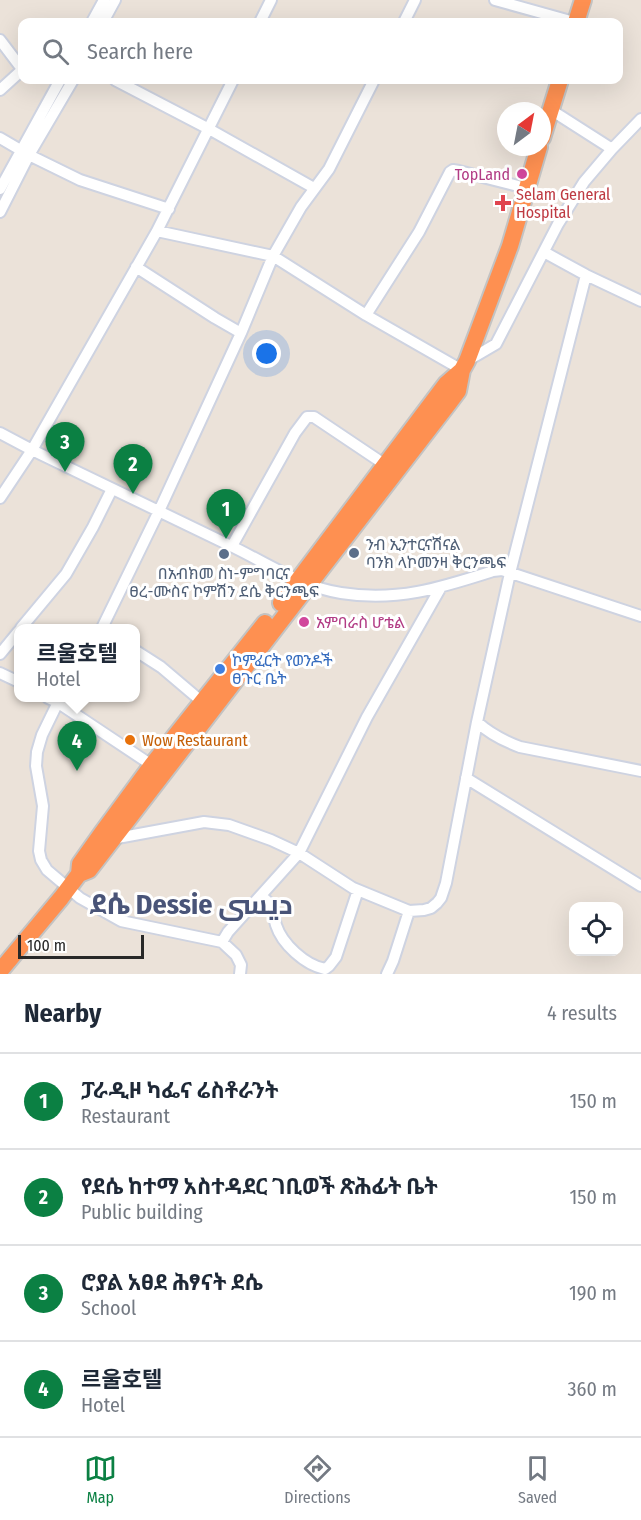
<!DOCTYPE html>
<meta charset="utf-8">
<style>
:root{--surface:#fff;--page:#f6f6f7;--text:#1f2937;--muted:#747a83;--line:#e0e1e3;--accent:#0b8043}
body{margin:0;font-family:"Fira Sans Condensed",Cairo,"Noto Sans Ethiopic","Noto Sans KR",sans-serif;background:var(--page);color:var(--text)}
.controls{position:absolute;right:18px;bottom:18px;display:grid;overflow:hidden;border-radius:12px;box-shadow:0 6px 24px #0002}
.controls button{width:54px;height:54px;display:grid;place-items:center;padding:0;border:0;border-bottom:2px solid var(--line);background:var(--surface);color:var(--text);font:30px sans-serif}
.compass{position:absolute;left:497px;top:102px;width:54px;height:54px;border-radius:50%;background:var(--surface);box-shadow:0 6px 24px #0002;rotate:32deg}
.scale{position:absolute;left:18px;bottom:15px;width:126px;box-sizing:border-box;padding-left:6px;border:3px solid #282828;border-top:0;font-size:16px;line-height:21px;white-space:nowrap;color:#282828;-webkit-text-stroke:4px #fff;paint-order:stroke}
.you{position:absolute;left:267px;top:354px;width:21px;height:21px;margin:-15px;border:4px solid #fff;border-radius:50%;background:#1a73e8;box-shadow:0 0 0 9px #1a73e833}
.badge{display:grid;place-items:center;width:39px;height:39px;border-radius:50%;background:var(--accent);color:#fff;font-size:20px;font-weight:700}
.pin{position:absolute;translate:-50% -50px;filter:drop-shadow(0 2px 3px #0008)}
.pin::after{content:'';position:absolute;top:32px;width:21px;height:18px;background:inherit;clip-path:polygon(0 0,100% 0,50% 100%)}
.popup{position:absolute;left:14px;top:624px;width:126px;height:78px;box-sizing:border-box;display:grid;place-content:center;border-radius:12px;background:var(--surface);filter:drop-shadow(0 2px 4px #0005);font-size:20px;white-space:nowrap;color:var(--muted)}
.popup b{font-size:22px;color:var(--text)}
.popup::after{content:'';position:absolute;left:50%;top:100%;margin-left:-12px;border:12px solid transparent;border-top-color:var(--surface)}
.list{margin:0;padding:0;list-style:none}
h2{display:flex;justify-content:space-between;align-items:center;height:78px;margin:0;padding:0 24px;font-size:26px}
h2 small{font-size:20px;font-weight:400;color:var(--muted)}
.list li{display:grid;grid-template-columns:39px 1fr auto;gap:18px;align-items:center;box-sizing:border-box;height:96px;padding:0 24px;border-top:2px solid var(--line)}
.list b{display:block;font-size:22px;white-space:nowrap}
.list p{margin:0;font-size:20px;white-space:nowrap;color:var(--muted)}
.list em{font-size:20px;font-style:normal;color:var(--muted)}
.icon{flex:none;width:33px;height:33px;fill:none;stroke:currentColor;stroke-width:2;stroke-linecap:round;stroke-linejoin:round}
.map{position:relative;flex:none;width:641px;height:974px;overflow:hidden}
.search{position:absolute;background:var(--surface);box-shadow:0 6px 24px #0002;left:18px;right:18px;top:18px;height:66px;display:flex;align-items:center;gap:15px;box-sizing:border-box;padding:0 21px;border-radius:12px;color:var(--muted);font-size:22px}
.sheet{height:462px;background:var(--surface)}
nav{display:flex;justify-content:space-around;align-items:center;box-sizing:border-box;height:84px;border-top:2px solid var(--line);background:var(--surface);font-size:16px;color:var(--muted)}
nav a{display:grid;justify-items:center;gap:3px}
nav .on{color:var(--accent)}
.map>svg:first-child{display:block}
</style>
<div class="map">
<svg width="641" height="974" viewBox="0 0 641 974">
<rect width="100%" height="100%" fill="#ebe2d9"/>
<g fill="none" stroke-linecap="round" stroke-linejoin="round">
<defs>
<path id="minor" d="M 495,0 L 574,22
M 92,22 L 104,0
M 103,22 L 115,0
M 260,22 L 271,0
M 404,22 L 415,0
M 0,40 L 22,69
M 115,80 L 209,129 L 314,188
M 0,90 L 22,70
M 551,110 L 612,149
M 0,138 L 29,155 L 80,180 L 169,209
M 0,189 L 60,80
M 0,212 L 29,155 L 73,80
M 157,231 L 273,256 L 366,315 L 462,370
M 544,252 L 586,275 L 641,301
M 136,267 L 215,318 L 241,333
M 366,315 L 419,232 L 450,172 L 453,170 L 459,171 L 526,188
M 467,361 L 496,344 L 558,224 L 584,182 L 612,149 L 641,119
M 0,433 L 32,450 C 97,482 163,513 229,545 C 265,562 301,587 341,593 C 397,602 440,588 493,571 L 502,570 L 641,616
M 0,498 L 32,450 L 157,231 L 233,80
M 232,546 L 295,433 L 307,417 L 314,417 L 390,468
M 21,628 L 66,574 L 93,527 L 112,489
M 102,628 L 159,511 L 241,333 L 273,256 L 301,207 L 329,169 L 374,80
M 136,651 L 161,667 L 207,706
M 0,654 L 19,631
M 0,673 L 19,682
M 48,698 L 57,702 L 156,768
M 60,698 L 42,735 L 37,752 L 36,766 L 43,806 L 39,851 L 41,860 L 47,870 L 80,898 L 121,921 L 222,942 L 236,955 L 241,965 L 240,974
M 477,722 C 490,734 504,741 520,747 L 641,771
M 466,778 L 641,886
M 112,839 L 204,822 L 229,825 L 271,840 L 299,853 L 353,888 L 409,911 L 424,910 L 431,908 L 437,903 L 441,898 L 446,883 L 477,722 L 510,573 L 586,275
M 261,896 C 277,908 271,909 276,925 C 282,944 305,965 325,969 L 329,966 L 336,957 L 358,890
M 222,942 L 228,932 L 299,853 L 367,717 L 441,587
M 387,974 L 393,961 L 409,911"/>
<path id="highway" d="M 576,22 L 583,0
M 542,138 L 560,80
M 281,603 L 446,384 L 462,370
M 79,874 L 89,870 L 449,403 L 458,391 L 462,370 L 467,361 L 510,246 L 539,147
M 0,971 L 61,898 L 79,874 L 80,864 L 102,833 L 152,765 L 265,623"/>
</defs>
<!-- minor casing -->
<use href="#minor" stroke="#ced3e1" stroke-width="14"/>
<!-- highway casing -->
<use href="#highway" stroke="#c3c3c3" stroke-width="20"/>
<!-- minor -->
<use href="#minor" stroke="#fff" stroke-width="10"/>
<!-- highway -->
<use href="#highway" stroke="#fe9051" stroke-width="16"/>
</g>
<!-- markers -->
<g fill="#d1479c" stroke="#fff" stroke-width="2">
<circle cx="522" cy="174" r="6"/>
<circle cx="304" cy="622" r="6"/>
</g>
<path fill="#e0444e" stroke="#fff" stroke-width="2" d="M500 194h6v6h6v6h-6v6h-6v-6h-6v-6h6z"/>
<g fill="#5c6f8a" stroke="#fff" stroke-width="2">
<circle cx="354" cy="553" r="6"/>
<circle cx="224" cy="554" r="6"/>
</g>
<circle fill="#3f7fe0" stroke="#fff" stroke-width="2" cx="220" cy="669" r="6"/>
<circle fill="#e8710a" stroke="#fff" stroke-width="2" cx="130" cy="740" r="6"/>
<g text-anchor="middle" stroke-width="6" stroke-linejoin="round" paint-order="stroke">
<!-- hotel labels -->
<g font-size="16" fill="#b23c85" stroke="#fff" text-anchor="end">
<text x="510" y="180">TopLand</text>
<text x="316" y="628" text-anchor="start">አምባራስ ሆቴል</text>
</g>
<!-- health labels -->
<g font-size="16" fill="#be3a42" stroke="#fff" text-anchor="start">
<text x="516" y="200">Selam General<tspan x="516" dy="18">Hospital</tspan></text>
</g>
<!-- service labels -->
<g font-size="16" fill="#4e5e75" stroke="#fff" text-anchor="start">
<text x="366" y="550">ንብ ኢንተርናሽናል<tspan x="366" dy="18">ባንክ ላኮመንዛ ቅርንጫፍ</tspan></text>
<text x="224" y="579" text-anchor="middle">በአብክመ ስነ-ምግባርና<tspan x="224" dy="18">ፀረ-ሙስና ኮምሽን ደሴ ቅርንጫፍ</tspan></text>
</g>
<!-- shop labels -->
<g font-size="16" fill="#366cbe" stroke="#fff" text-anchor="start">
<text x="232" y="666">ኮምፈርት የወንዶች<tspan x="232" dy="18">ፀጉር ቤት</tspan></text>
</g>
<!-- food labels -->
<g font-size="16" fill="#c56008" stroke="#fff" text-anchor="start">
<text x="142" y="746">Wow Restaurant</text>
</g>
<!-- town labels -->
<g font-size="28" font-weight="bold" fill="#495478" stroke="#fff">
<text x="191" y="914">ደሴ Dessie ديسى</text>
</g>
</g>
</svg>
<div class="controls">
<button><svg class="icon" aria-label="locate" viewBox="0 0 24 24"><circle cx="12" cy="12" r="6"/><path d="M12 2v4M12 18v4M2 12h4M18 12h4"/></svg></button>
</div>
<svg class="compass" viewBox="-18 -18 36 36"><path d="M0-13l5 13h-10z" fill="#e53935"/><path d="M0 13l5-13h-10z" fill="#747a83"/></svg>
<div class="scale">100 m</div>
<div class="you"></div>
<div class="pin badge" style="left:226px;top:539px">1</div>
<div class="pin badge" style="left:133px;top:494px">2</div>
<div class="pin badge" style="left:65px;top:472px">3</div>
<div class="pin badge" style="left:77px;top:771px">4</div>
<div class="popup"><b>르울호텔</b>Hotel</div>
<div class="search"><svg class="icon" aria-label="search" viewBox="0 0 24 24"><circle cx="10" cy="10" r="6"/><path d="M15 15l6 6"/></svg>Search here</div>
</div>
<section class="sheet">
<h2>Nearby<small>4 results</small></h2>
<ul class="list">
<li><span class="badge">1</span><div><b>ፓራዲዞ ካፌና ሬስቶራንት</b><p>Restaurant</p></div><em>150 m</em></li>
<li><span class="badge">2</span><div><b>የደሴ ከተማ አስተዳደር ገቢወች ጽሕፊት ቤት</b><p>Public building</p></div><em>150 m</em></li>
<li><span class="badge">3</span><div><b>ሮያል አፀደ ሕፃናት ደሴ</b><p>School</p></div><em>190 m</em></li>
<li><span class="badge">4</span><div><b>르울호텔</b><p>Hotel</p></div><em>360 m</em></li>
</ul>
</section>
<nav>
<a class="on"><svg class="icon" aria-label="map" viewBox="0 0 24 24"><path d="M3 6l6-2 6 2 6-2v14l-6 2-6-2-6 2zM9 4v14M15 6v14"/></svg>Map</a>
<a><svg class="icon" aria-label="directions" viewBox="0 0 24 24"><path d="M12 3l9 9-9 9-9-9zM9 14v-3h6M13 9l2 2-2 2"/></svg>Directions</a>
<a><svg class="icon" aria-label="saved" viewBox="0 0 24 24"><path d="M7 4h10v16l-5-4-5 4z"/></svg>Saved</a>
</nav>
